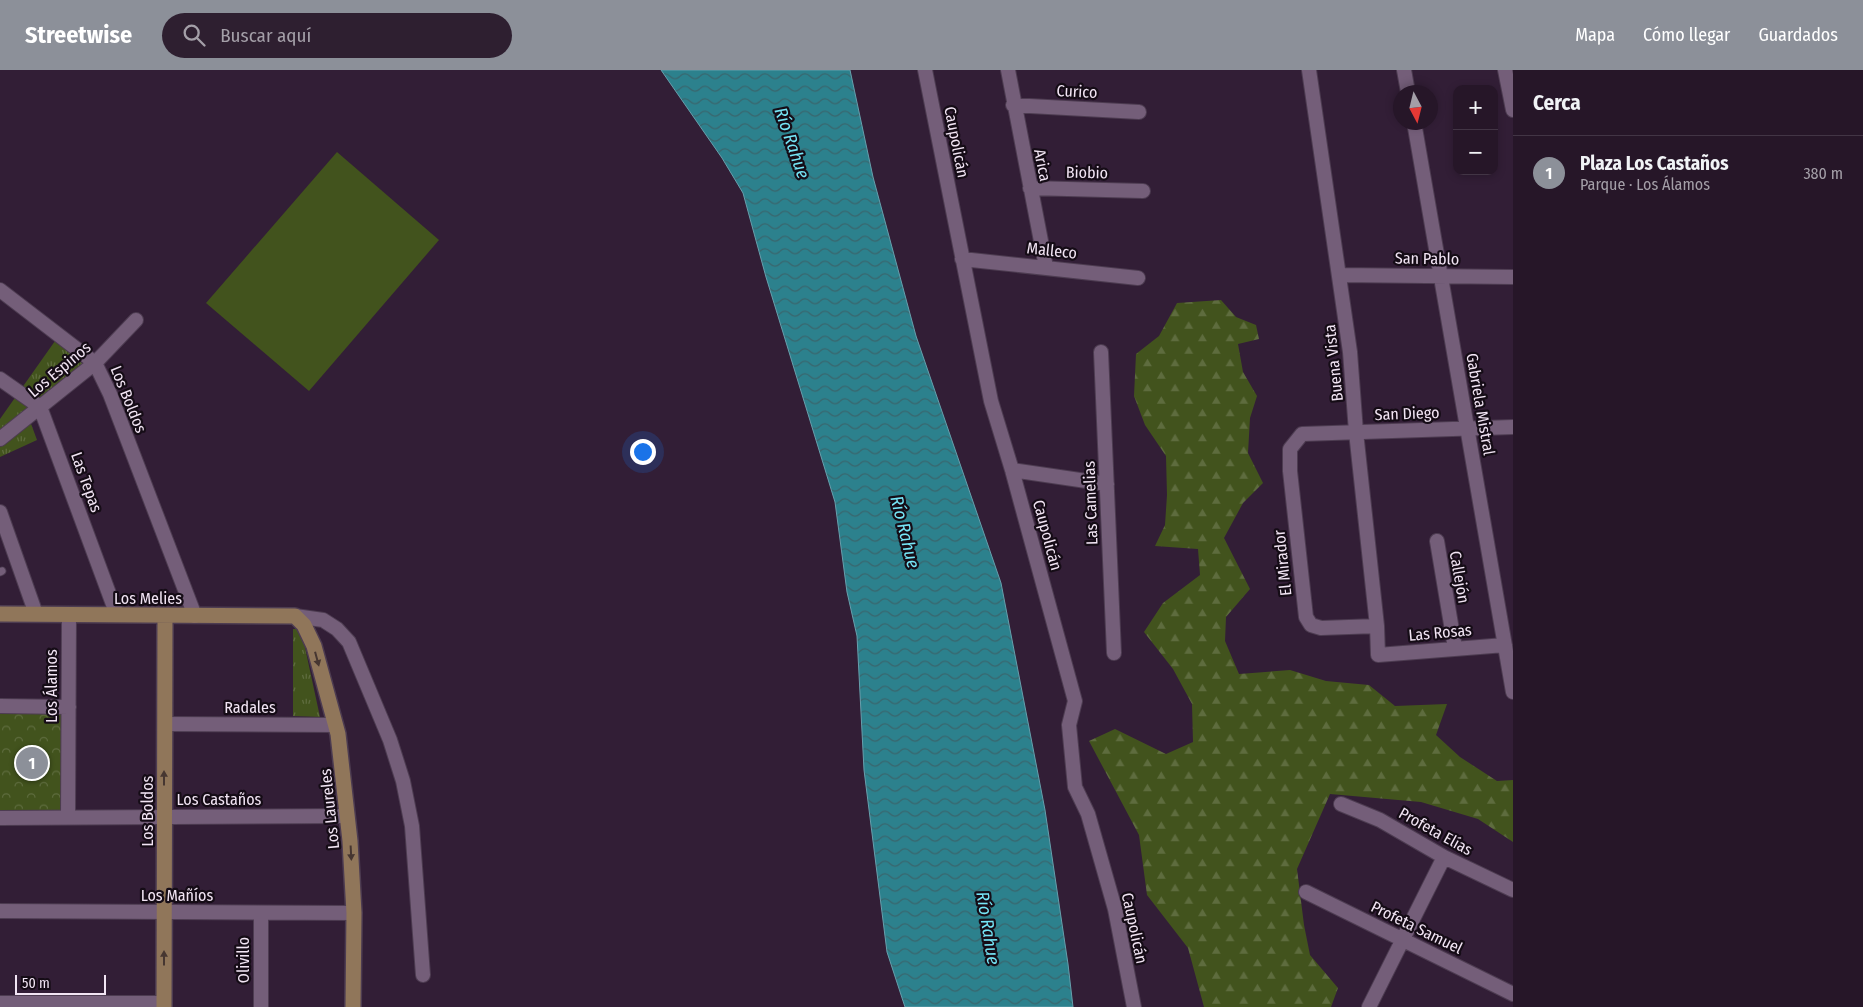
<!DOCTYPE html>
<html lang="es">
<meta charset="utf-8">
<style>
:root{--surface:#261628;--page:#2e1f30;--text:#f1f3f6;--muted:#a49fa8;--line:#423545;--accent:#8c9099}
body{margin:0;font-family:"Fira Sans Condensed",sans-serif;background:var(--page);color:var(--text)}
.controls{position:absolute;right:15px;top:15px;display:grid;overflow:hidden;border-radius:10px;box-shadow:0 2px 8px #0003}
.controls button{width:45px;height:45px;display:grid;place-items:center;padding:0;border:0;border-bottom:1px solid var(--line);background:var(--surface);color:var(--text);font:25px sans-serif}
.compass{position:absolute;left:1393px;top:15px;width:45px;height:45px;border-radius:50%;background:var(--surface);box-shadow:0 2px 8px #0003;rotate:173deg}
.scale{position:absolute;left:15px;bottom:12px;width:91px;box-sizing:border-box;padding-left:5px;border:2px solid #f2e5f4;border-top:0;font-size:14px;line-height:18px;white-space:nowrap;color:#f2e5f4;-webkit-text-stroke:4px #150c16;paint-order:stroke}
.you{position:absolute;left:642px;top:381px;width:18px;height:18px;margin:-12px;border:4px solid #fff;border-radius:50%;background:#1a73e8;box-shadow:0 0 0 8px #1a73e833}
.badge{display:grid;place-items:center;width:32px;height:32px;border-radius:50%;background:var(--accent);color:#fff;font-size:16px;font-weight:700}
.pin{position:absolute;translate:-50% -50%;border:2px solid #fff;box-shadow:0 1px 5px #0006}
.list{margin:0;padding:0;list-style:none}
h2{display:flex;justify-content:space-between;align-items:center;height:65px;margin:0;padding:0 20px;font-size:21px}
h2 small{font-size:16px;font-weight:400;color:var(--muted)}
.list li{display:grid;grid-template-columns:32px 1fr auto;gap:15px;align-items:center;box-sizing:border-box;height:75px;padding:0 20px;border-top:1px solid var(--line)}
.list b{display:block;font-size:19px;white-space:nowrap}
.list p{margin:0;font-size:16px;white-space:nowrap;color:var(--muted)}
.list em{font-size:16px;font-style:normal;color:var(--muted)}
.icon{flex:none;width:28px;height:28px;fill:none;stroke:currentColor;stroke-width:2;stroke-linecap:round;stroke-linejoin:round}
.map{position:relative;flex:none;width:1513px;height:937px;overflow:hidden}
header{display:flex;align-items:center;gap:30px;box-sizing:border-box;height:70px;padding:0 25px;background:var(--accent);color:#fff}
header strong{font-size:24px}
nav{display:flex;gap:28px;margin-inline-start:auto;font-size:18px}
.search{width:350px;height:45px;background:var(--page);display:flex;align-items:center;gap:12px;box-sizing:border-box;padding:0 18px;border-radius:28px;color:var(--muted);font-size:19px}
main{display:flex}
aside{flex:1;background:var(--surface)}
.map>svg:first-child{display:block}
</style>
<header>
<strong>Streetwise</strong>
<div class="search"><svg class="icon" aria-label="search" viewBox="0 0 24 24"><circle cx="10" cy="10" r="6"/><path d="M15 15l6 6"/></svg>Buscar aquí</div>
<nav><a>Mapa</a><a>Cómo llegar</a><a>Guardados</a></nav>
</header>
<main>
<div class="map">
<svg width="1513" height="937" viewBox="0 0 1513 937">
<defs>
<pattern id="grass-tufts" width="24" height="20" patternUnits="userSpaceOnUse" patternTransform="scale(1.25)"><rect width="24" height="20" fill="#42531d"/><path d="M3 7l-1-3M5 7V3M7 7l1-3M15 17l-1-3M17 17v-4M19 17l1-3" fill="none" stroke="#5e6c3e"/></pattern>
<pattern id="forest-firs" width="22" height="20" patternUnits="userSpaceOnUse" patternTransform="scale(1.25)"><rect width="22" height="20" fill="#42531d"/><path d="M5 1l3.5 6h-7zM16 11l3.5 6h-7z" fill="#5e6c3e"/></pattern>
<pattern id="park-crowns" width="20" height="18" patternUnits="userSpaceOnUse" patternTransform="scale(1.25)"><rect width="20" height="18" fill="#42531d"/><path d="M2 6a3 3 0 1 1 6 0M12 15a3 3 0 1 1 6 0" fill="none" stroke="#5e6c3e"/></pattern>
<pattern id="water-waves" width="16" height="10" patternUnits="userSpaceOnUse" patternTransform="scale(1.25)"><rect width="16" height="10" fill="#2c818d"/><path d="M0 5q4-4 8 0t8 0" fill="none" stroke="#39666e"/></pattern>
</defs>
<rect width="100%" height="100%" fill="#321e36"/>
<!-- grass -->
<path fill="url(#grass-tufts)" d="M 55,271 L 83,294 L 40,337 L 30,351 L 37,370 L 0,387 L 0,349 Z
M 293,559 L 301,559 L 320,647 L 293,646 Z"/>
<!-- forest -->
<path fill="url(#forest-firs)" d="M 1221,230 L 1236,247 L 1256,255 L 1259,269 L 1238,274 L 1243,302 L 1257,326 L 1250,348 L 1248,383 L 1263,413 L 1243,433 L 1224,468 L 1250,519 L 1226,547 L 1225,571 L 1239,604 L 1290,600 L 1326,611 L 1369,615 L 1395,636 L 1447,634 L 1436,665 L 1460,687 L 1497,711 L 1513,710 L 1513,772 L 1478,749 L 1421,732 L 1330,724 L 1297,799 L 1304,855 L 1310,885 L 1338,918 L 1331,937 L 1204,937 L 1188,878 L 1147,825 L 1139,765 L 1089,671 L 1115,659 L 1166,684 L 1193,672 L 1192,634 L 1173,599 L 1144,562 L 1163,533 L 1200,505 L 1198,479 L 1155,476 L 1165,455 L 1167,425 L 1166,386 L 1145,355 L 1134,326 L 1136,284 L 1159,266 L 1177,233 Z"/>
<!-- park -->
<path fill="url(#park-crowns)" d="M 0,640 L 65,641 L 63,745 L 0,744 Z"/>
<!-- pitch -->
<path fill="#42531d" d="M 337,82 L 439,170 L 309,321 L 206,233 Z"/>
<!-- water -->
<path fill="url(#water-waves)" stroke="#679fac" d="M 661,0 L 850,0 L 873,107 L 916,266 L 1001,513 L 1045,740 L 1068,894 L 1073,937 L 905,937 L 887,882 L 864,700 L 857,566 L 847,522 L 835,432 L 766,207 L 743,123 L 722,88 Z"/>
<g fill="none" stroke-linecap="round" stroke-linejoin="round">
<defs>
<path id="lane" d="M 0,502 L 2,501"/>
<path id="street" d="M 925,0 L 991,331 L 1012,400 L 1075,631 L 1069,655 L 1075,717 L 1088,744 L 1115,839 L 1134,937
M 1008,0 L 1046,197
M 1309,0 L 1350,282 L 1356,362 L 1377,556 L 1378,585 L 1505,575
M 1404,0 L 1408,22
M 1505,0 L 1513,40
M 1013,35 L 1139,42
M 1414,52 L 1513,622
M 1030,118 L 1143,121
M 962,189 L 1138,208
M 1340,205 L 1513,207
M 0,220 L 95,293 L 110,324 L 195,546
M 1101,282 L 1114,583
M 0,309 L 40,337 L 117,545
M 0,369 L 95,293 L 136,250
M 1012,400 L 1107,414
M 0,442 L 36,544
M 1437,471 L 1455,578
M 295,546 L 323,550 L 337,559 L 349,572 L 390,670 L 403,711 L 412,756 L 423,905
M 1377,556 L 1321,558 L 1311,555 L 1306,547 L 1290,401 L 1290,379 L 1302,364 L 1513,357
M 0,636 L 69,637
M 165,654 L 335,655
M 1341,734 L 1380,750 L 1444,787 L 1513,820
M 0,748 L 347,746
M 68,748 L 69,545
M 1306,822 L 1513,924
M 0,841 L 354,843
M 261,843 L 261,937
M 0,933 L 164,933
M 1369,937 L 1444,787"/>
<path id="secondary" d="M 0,544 L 295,546 L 304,555 L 314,576 L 338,664 L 350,771 L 354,843 L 353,937
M 164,937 L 165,546"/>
</defs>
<!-- lane casing -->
<use href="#lane" stroke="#4d3c51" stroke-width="9"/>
<!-- street casing -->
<use href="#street" stroke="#4d3c51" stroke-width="16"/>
<!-- secondary casing -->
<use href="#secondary" stroke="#4d3c51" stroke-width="18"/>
<!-- lane -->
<use href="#lane" stroke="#745e79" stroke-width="7"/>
<!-- street -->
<use href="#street" stroke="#745e79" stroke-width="14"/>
<!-- secondary -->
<use href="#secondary" stroke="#90765a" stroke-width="15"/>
</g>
<!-- one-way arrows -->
<defs><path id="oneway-solid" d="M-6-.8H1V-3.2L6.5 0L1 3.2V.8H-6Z" transform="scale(1.25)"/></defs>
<g fill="#463631">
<use href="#oneway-solid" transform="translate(317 589) rotate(75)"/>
<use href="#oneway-solid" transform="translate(164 708) rotate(-90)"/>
<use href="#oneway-solid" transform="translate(351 783) rotate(87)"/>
<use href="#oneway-solid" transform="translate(164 888) rotate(-90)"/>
</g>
<g text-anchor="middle" stroke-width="4.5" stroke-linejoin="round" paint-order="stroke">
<!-- street labels -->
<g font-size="16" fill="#f2e5f4" stroke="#150c16">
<text transform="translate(1077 21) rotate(3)" y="6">Curico</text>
<text transform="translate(957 72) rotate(79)" y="6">Caupolicán</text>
<text transform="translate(1043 95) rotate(79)" y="6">Arica</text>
<text transform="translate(1087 102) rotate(1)" y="6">Biobio</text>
<text transform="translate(1052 180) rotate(6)" y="6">Malleco</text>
<text transform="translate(1427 188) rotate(1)" y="6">San Pablo</text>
<text transform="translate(1333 293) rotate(-96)" y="6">Buena Vista</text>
<text transform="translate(59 299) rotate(-40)" y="6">Los Espinos</text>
<text transform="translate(129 329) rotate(68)" y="6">Los Boldos</text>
<text transform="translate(1481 334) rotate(80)" y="6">Gabriela Mistral</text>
<text transform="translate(1407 343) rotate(-2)" y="6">San Diego</text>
<text transform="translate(87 412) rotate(70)" y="6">Las Tepas</text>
<text transform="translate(1090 433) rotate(-92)" y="6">Las Camelias</text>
<text transform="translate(1048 465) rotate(75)" y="6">Caupolicán</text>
<text transform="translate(1282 493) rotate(-96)" y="6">El Mirador</text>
<text transform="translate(1460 507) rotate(80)" y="6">Callejón</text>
<text x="148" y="534">Los Melies</text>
<text transform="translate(1440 562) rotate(-5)" y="6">Las Rosas</text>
<text transform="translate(51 616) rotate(-90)" y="6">Los Álamos</text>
<text x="250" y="643">Radales</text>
<text x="219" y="735">Los Castaños</text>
<text transform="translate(329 739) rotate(-96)" y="6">Los Laureles</text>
<text transform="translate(147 741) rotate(-90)" y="6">Los Boldos</text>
<text transform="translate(1436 761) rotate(29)" y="6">Profeta Elías</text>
<text x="177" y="831">Los Mañíos</text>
<text transform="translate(1417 857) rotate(26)" y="6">Profeta Samuel</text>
<text transform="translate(1135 858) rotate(78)" y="6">Caupolicán</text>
<text transform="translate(243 890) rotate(-90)" y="6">Olivillo</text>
</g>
<!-- water labels -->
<g font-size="18" font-style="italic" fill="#76e6f7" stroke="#150c16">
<text transform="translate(792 73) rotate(71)" y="6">Río Rahue</text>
<text transform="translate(905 462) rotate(76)" y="6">Río Rahue</text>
<text transform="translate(988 858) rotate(81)" y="6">Río Rahue</text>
</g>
</g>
</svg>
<div class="controls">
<button>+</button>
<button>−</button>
</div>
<svg class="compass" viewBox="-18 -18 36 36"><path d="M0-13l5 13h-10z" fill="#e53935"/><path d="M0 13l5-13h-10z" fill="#a49fa8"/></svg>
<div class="scale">50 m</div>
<div class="you"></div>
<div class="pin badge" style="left:32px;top:693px">1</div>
</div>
<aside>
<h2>Cerca<small></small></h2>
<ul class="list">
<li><span class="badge">1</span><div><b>Plaza Los Castaños</b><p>Parque · Los Álamos</p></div><em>380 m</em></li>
</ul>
</aside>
</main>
